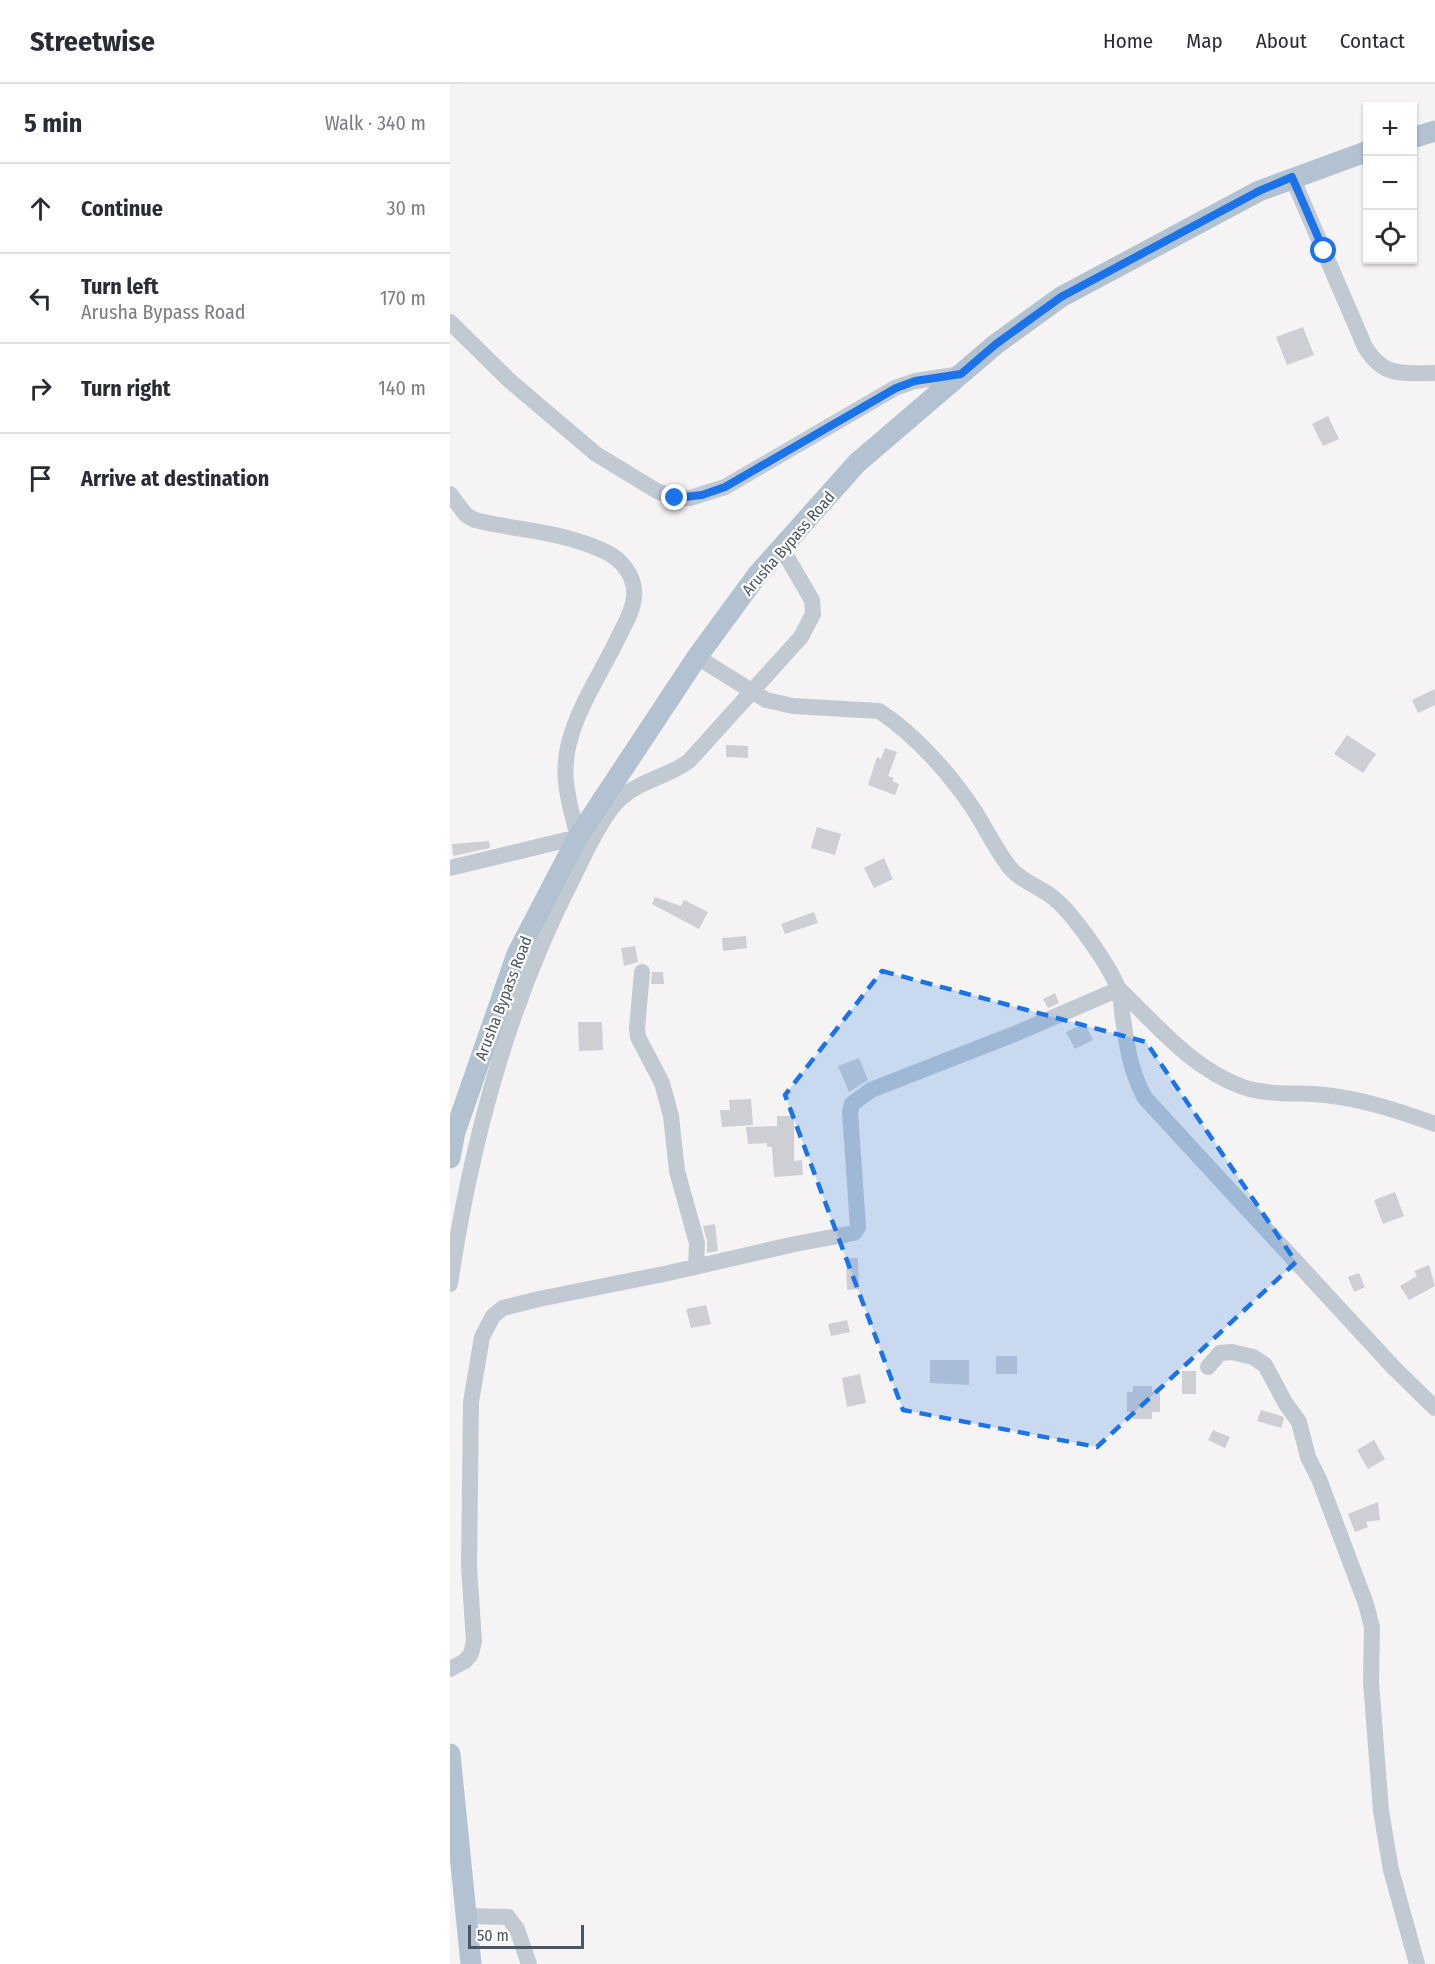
<!DOCTYPE html>
<meta charset="utf-8">
<style>
:root{--surface:#fff;--page:#f2f2f3;--text:#2b2b33;--muted:#7c7c81;--line:#e1e1e2}
body{margin:0;font-family:"Fira Sans Condensed",sans-serif;background:var(--page);color:var(--text)}
.controls{position:absolute;right:18px;top:18px;display:grid;overflow:hidden;border-radius:0px;box-shadow:0 2px 4px #0004}
.controls button{width:54px;height:54px;display:grid;place-items:center;padding:0;border:0;border-bottom:2px solid var(--line);background:var(--surface);color:var(--text);font:30px sans-serif}
.scale{position:absolute;left:18px;bottom:15px;width:116px;box-sizing:border-box;padding-left:6px;border:3px solid #4a5661;border-top:0;font-size:16px;line-height:21px;white-space:nowrap;color:#4a5661;-webkit-text-stroke:4px #fff;paint-order:stroke}
.stop{position:absolute;width:18px;height:18px;margin:-14px;border:4px solid #1a73e8;border-radius:50%;background:#fff}
.stop.end{background:#1a73e8;border-color:#fff;box-shadow:0 2px 6px #0008}
.list{margin:0;padding:0;list-style:none}
h2{display:flex;justify-content:space-between;align-items:center;height:78px;margin:0;padding:0 24px;font-size:26px}
h2 small{font-size:20px;font-weight:400;color:var(--muted)}
.list li{display:grid;grid-template-columns:39px 1fr auto;gap:18px;align-items:center;box-sizing:border-box;height:90px;padding:0 24px;border-top:2px solid var(--line)}
.list b{display:block;font-size:22px;white-space:nowrap}
.list p{margin:0;font-size:20px;white-space:nowrap;color:var(--muted)}
.list em{font-size:20px;font-style:normal;color:var(--muted)}
.icon{flex:none;width:33px;height:33px;fill:none;stroke:currentColor;stroke-width:2;stroke-linecap:round;stroke-linejoin:round}
.map{position:relative;flex:none;width:985px;height:1880px;overflow:hidden}
header{display:flex;align-items:center;gap:36px;box-sizing:border-box;height:84px;padding:0 30px;background:var(--surface);border-bottom:2px solid var(--line)}
header strong{font-size:28px}
nav{display:flex;gap:33px;margin-inline-start:auto;font-size:21px}
main{display:flex}
aside{flex:1;background:var(--surface)}
.map>svg:first-child{display:block}
</style>
<header>
<strong>Streetwise</strong>
<nav><a>Home</a><a>Map</a><a>About</a><a>Contact</a></nav>
</header>
<main>
<aside>
<h2>5 min<small>Walk · 340 m</small></h2>
<ul class="list">
<li><svg class="icon" aria-label="ahead" viewBox="0 0 24 24"><path d="M12 20V5M6 11l6-6 6 6"/></svg><div><b>Continue</b></div><em>30 m</em></li>
<li><svg class="icon" aria-label="left" viewBox="0 0 24 24"><path d="M17 20v-9H6M10 6l-5 5 5 5"/></svg><div><b>Turn left</b><p>Arusha Bypass Road</p></div><em>170 m</em></li>
<li><svg class="icon" aria-label="right" viewBox="0 0 24 24"><path d="M7 20v-9h11M14 6l5 5-5 5"/></svg><div><b>Turn right</b></div><em>140 m</em></li>
<li><svg class="icon" aria-label="arrive" viewBox="0 0 24 24"><path d="M6 21V4h12l-3 4 3 4H6"/></svg><div><b>Arrive at destination</b></div></li>
</ul>
</aside>
<div class="map">
<svg width="985" height="1880" viewBox="0 0 985 1880">
<rect width="100%" height="100%" fill="#f5f3f3"/>
<!-- building -->
<path fill="#cdcfd5" d="M 853,243 L 864,271 L 837,281 L 826,253 Z
M 878,332 L 889,355 L 873,362 L 862,340 Z
M 985,605 L 985,621 L 968,629 L 962,616 Z
M 897,651 L 926,670 L 913,689 L 884,670 Z
M 276,661 L 298,662 L 298,674 L 276,673 Z
M 435,664 L 447,668 L 438,692 L 444,694 L 442,697 L 449,700 L 445,711 L 418,701 L 427,673 L 431,675 Z
M 367,743 L 391,750 L 385,771 L 361,764 Z
M 39,757 L 40,764 L 3,772 L 2,760 Z
M 434,774 L 443,795 L 424,804 L 414,784 Z
M 205,813 L 231,822 L 234,816 L 258,828 L 249,845 L 202,820 Z
M 364,828 L 368,839 L 335,850 L 331,840 Z
M 296,852 L 297,864 L 273,867 L 272,854 Z
M 185,862 L 188,878 L 174,882 L 171,864 Z
M 202,888 L 213,888 L 214,900 L 201,900 Z
M 605,909 L 609,919 L 598,924 L 593,915 Z
M 128,938 L 152,938 L 153,966 L 129,967 Z
M 635,939 L 643,956 L 625,965 L 616,948 Z
M 409,974 L 418,996 L 399,1008 L 388,982 Z
M 301,1015 L 303,1041 L 272,1043 L 270,1026 L 280,1026 L 279,1016 Z
M 327,1032 L 344,1032 L 344,1077 L 352,1076 L 353,1091 L 324,1093 L 322,1063 L 317,1063 L 317,1059 L 298,1060 L 296,1043 L 327,1042 Z
M 945,1108 L 954,1132 L 933,1140 L 924,1116 Z
M 265,1140 L 268,1167 L 257,1169 L 257,1157 L 253,1142 Z
M 396,1174 L 408,1174 L 409,1205 L 397,1206 Z
M 979,1181 L 985,1202 L 959,1216 L 950,1202 L 967,1192 L 964,1187 Z
M 909,1189 L 915,1203 L 904,1208 L 898,1193 Z
M 256,1221 L 261,1240 L 241,1244 L 236,1225 Z
M 397,1236 L 400,1248 L 381,1252 L 378,1240 Z
M 546,1272 L 567,1272 L 567,1290 L 546,1290 Z
M 480,1276 L 519,1276 L 519,1301 L 480,1299 Z
M 732,1287 L 746,1287 L 746,1310 L 732,1310 Z
M 410,1290 L 416,1319 L 397,1323 L 392,1294 Z
M 683,1302 L 702,1302 L 702,1308 L 710,1308 L 710,1328 L 702,1328 L 702,1335 L 683,1335 L 683,1328 L 677,1328 L 677,1308 L 683,1308 Z
M 811,1326 L 832,1332 L 834,1335 L 831,1344 L 807,1337 Z
M 763,1346 L 780,1353 L 775,1364 L 758,1356 Z
M 924,1356 L 935,1375 L 918,1385 L 907,1366 Z
M 928,1418 L 930,1436 L 916,1438 L 918,1443 L 905,1448 L 898,1430 Z"/>
<g fill="none" stroke-linecap="round" stroke-linejoin="round">
<!-- minor -->
<path stroke="#c1cad2" stroke-width="16" d="M 842,93 L 915,263 C 934,294 952,289 985,289
M 0,238 L 60,297 L 146,370 L 207,407 L 225,414 L 240,414 L 275,403 L 445,304 L 465,297 L 511,290
M 0,410 L 16,431 L 25,436 C 70,447 111,447 154,467 C 172,475 186,493 184,513 C 183,528 173,543 167,556 C 151,589 128,623 119,659 C 110,692 120,722 128,753 L 0,784
M 247,573 L 316,616 L 343,622 L 429,627 C 466,651 502,692 526,729 C 536,745 551,775 563,787 C 574,798 589,803 601,812 C 621,826 659,881 668,904 C 672,913 671,925 673,935 C 677,963 681,989 695,1014 L 944,1284 L 985,1324
M 192,888 L 187,944 L 188,953 L 212,999 L 221,1032 L 227,1087 L 247,1159 L 246,1183
M 0,1200 C 21,1058 59,916 126,788 C 136,767 154,729 171,714 C 191,696 218,693 239,677 L 351,553 L 363,530 L 362,516 L 331,463
M 758,1283 L 770,1269 L 782,1268 L 803,1273 L 815,1281 L 836,1320 L 849,1338 L 858,1373 L 869,1395 L 916,1520 L 922,1543 L 921,1598 L 931,1727 L 941,1786 L 967,1880
M 0,1585 L 15,1577 L 21,1570 L 24,1557 L 19,1483 L 21,1318 L 32,1253 L 43,1232 L 53,1224 L 89,1215 L 214,1190 L 345,1160 L 404,1149 L 408,1143 L 400,1028 L 402,1020 L 421,1006 L 567,949 L 669,905 C 707,941 742,985 793,1003 C 819,1012 848,1008 875,1011 C 913,1015 949,1027 985,1040
M 17,1832 L 58,1833 L 67,1845 L 79,1880"/>
<!-- major -->
<path stroke="#b3c2d1" stroke-width="21" d="M 962,54 L 985,47
M 0,1074 L 5,1048 L 67,870 L 128,753 L 247,573 L 308,490 L 407,379 L 546,260 L 611,213 L 809,107 L 918,67
M 0,1670 L 21,1880"/>
</g>
<g fill="none" stroke-linecap="round" stroke-linejoin="round">
<!-- route -->
<path stroke="#1a73e8" stroke-width="8" d="M 225,414 L 252,411 L 275,403 L 446,304 L 465,297 L 511,290 L 546,260 L 611,213 L 809,107 L 842,93 L 874,167"/>
</g>
<!-- marked area -->
<path fill="#1a73e8" fill-opacity="0.2" stroke="#1a73e8" stroke-width="4.5" stroke-dasharray="12 8" stroke-linejoin="round" d="M 432,887 L 696,958 L 846,1178 L 647,1363 L 453,1326 L 335,1011 Z"/>
<g text-anchor="middle" stroke-width="4.5" stroke-linejoin="round" paint-order="stroke">
<!-- street labels -->
<g font-size="16" fill="#4a5661" stroke="#fff">
<text transform="translate(338 459) rotate(-49)" y="6">Arusha Bypass Road</text>
<text transform="translate(53 914) rotate(-69)" y="6">Arusha Bypass Road</text>
</g>
</g>
</svg>
<div class="controls">
<button>+</button>
<button>−</button>
<button><svg class="icon" aria-label="locate" viewBox="0 0 24 24"><circle cx="12" cy="12" r="6"/><path d="M12 2v4M12 18v4M2 12h4M18 12h4"/></svg></button>
</div>
<div class="scale">50 m</div>
<div class="stop" style="left:874px;top:167px"></div>
<div class="stop end" style="left:225px;top:414px"></div>
</div>
</main>
